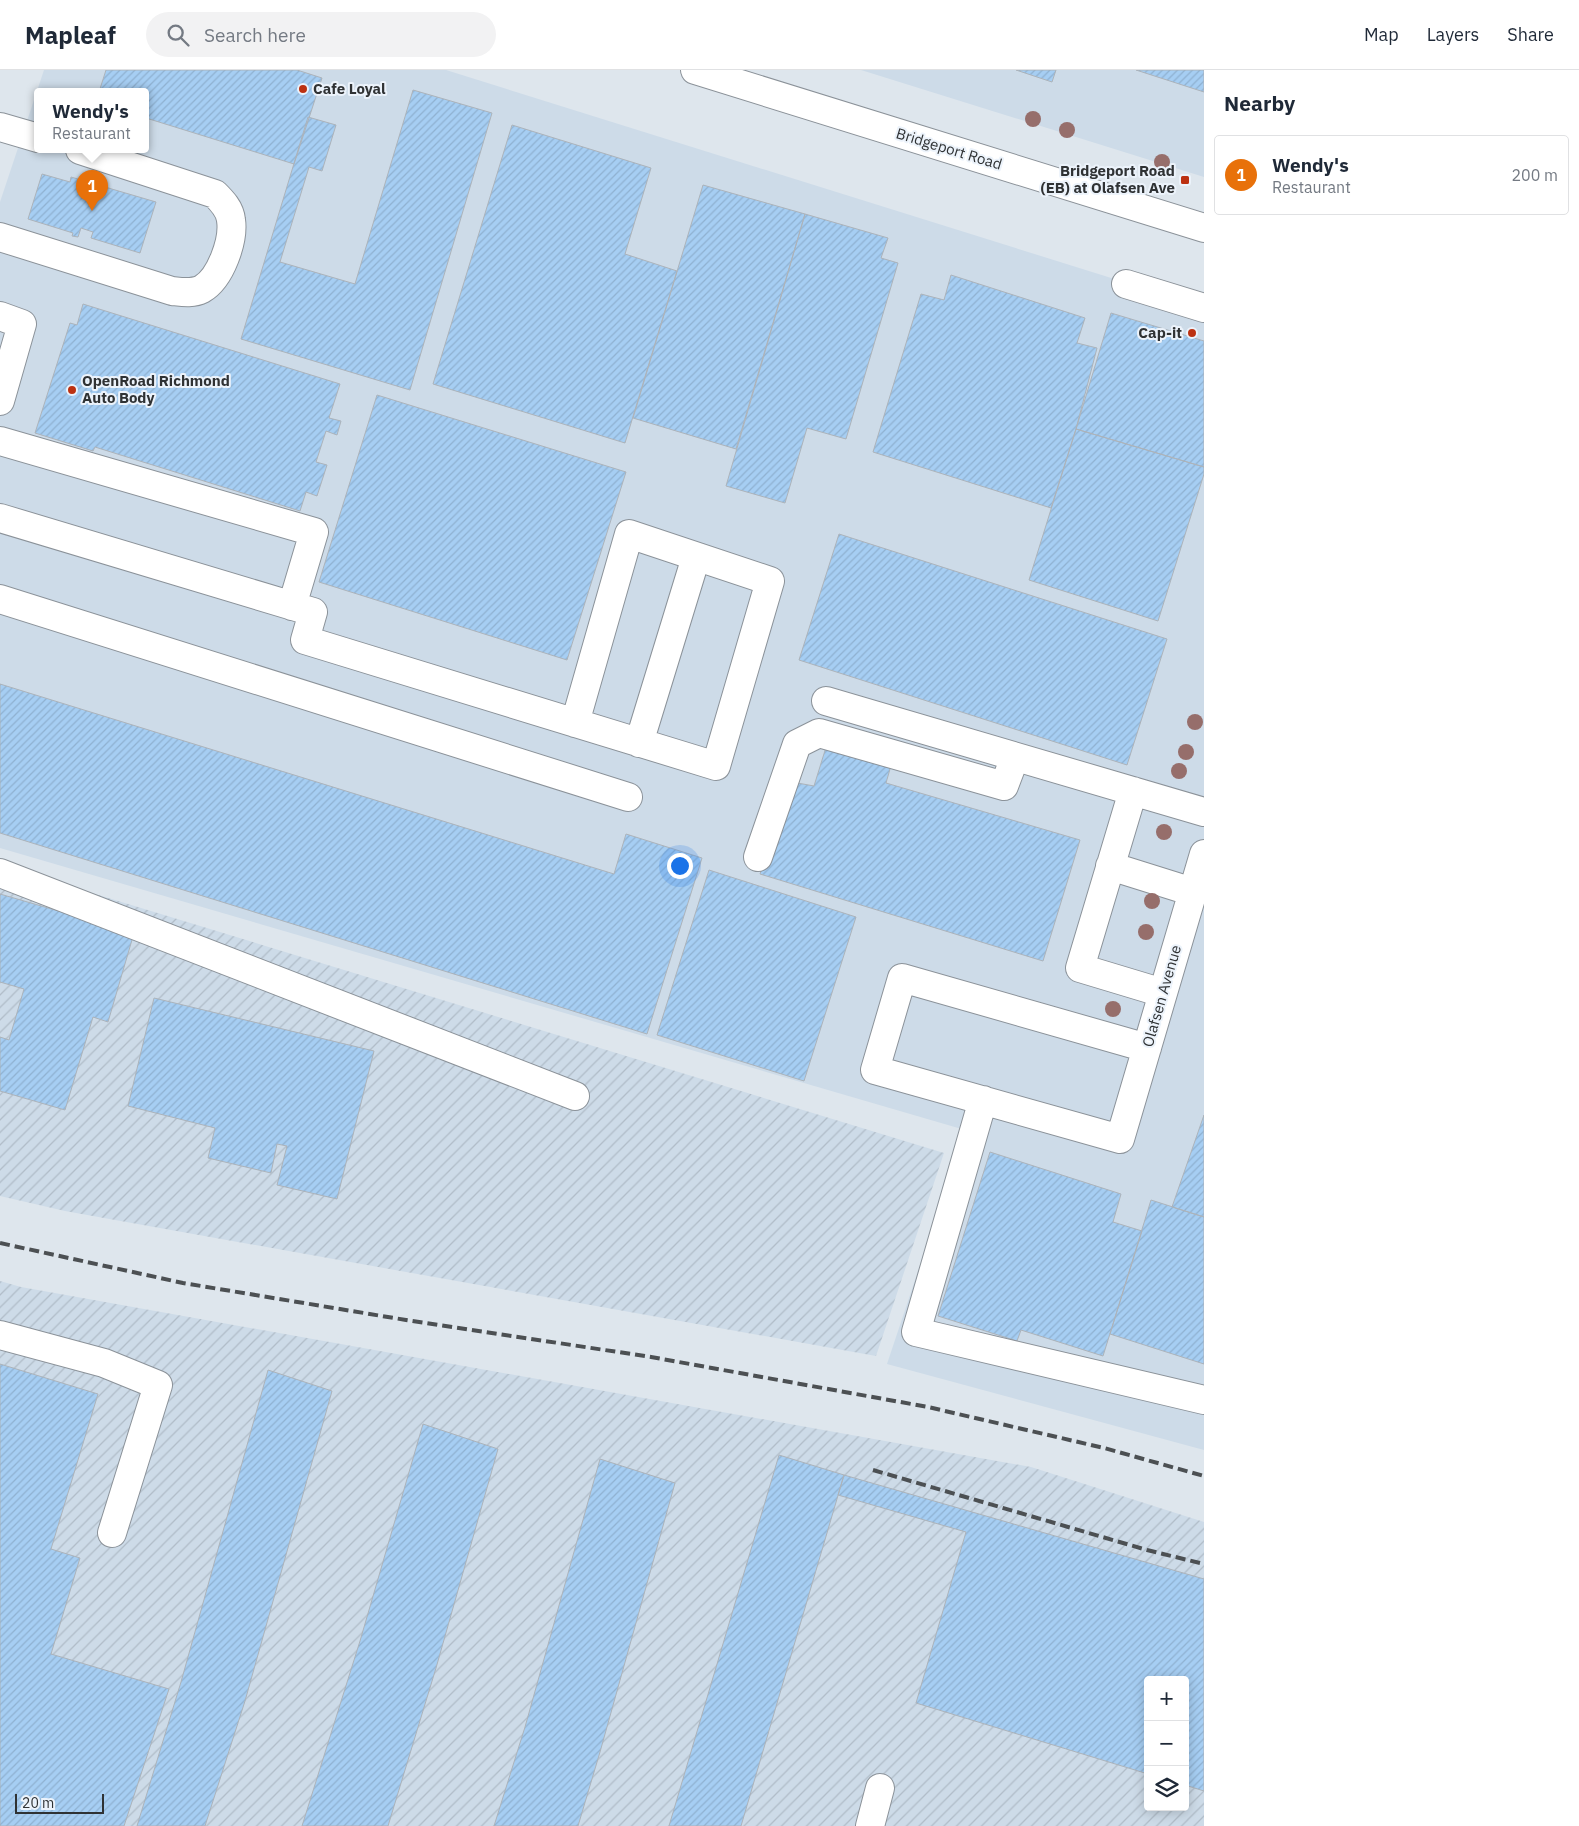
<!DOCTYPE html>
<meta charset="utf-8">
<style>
:root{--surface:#fff;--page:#f2f2f3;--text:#1f2937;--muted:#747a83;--line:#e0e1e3;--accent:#2563eb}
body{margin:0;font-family:"IBM Plex Sans",sans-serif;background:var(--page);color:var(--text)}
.controls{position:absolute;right:15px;bottom:15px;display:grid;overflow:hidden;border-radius:5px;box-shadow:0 2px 12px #0003}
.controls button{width:45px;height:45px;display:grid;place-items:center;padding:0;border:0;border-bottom:1px solid var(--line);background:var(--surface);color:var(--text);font:25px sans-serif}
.scale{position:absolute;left:15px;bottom:12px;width:89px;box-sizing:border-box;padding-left:5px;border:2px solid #2f3234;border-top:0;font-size:14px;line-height:18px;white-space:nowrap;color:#2f3234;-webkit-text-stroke:4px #ecf3fb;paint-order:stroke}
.you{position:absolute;left:679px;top:795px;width:18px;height:18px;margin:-12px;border:4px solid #fff;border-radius:50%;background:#1a73e8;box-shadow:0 0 0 8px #1a73e833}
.badge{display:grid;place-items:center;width:32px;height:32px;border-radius:50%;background:var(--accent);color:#fff;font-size:16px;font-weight:700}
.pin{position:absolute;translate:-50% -41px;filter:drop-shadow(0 1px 2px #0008)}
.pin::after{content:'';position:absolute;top:26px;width:18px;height:15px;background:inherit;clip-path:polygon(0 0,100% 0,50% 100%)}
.popup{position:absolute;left:34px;top:18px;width:115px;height:65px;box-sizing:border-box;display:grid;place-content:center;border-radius:5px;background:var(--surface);filter:drop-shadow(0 1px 4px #0005);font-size:16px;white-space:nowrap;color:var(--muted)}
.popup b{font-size:19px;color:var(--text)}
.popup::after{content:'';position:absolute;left:50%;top:100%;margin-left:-10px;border:10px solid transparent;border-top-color:var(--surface)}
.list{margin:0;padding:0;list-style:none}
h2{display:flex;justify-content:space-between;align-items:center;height:65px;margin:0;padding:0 20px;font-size:21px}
h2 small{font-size:16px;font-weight:400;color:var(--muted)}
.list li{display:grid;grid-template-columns:32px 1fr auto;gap:15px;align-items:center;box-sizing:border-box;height:80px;margin:0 10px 10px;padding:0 10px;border:1px solid var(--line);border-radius:5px}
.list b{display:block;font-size:19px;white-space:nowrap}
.list p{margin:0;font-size:16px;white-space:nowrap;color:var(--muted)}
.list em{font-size:16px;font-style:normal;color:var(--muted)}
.icon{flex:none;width:28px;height:28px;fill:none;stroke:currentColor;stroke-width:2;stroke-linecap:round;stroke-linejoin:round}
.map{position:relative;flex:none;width:1204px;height:1756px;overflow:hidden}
header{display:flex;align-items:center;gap:30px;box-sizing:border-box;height:70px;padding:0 25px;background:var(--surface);border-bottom:1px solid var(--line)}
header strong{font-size:24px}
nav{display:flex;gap:28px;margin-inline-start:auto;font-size:18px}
.search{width:350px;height:45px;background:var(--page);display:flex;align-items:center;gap:12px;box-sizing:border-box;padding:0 18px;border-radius:28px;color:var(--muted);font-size:19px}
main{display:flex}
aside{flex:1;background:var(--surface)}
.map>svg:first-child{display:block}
</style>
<header>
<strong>Mapleaf</strong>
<div class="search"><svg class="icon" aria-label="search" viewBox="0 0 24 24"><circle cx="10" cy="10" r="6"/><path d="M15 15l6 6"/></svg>Search here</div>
<nav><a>Map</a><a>Layers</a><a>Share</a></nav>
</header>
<main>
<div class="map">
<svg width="1204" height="1756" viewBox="0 0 1204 1756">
<defs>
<pattern id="industrial-furrows" width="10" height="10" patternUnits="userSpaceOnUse" patternTransform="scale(1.25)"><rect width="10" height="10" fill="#cddbe8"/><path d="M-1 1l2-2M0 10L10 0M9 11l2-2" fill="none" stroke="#b0bcc8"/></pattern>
<pattern id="building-hatch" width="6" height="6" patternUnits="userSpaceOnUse" patternTransform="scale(1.25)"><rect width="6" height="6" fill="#a6cef3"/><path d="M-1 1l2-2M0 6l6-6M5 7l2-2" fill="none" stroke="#8fb1d1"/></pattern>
</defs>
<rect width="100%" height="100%" fill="#dee6ed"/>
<!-- built -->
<path fill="#cddbe8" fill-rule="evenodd" d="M 44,0 L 446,0 L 1204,237 L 1204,1380 L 887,1294 L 965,1060 L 0,778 L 0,132 ZM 38,22 L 146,22 L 146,80 L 38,80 Z
M 861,0 L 1204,0 L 1204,107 Z"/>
<!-- industrial -->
<path fill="url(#industrial-furrows)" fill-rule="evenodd" d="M 0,795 L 944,1083 L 876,1286 L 65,1141 L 0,1126 Z
M 0,1211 L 21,1217 L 1031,1397 L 1204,1452 L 1204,1756 L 0,1756 ZM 1148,1610 L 1185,1610 L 1185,1737 L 1148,1737 Z"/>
<!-- building -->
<path fill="url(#building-hatch)" stroke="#acb3ba" d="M 106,0 L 297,0 L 322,8 L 294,94 L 146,48 L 146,22 L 99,22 Z
M 1016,0 L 1056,0 L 1052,12 Z
M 1136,0 L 1204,0 L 1204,22 Z
M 413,20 L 492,43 L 410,320 L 241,269 L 308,47 L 336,55 L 322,101 L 309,97 L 280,192 L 355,214 Z
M 512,55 L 651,98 L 625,184 L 677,201 L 625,373 L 433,314 Z
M 42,104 L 70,112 L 71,107 L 156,132 L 140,183 L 91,168 L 93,162 L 81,158 L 78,167 L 72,166 L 73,163 L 28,149 Z
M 703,115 L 805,144 L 736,379 L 633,348 Z
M 805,144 L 888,168 L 881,188 L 898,193 L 846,369 L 807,358 L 785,433 L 726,416 Z
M 951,205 L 1085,248 L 1077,273 L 1097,278 L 1076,359 L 1051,438 L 873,382 L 921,224 L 944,230 Z
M 83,234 L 340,314 L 329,348 L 341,351 L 337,365 L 326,361 L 316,392 L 327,395 L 317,426 L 306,422 L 300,441 L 95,377 L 93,381 L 35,363 L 70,253 L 77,255 Z
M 1111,243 L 1204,271 L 1204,397 L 1076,359 Z
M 377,325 L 626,402 L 567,590 L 319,512 Z
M 1076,359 L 1204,397 L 1204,404 L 1158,551 L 1029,510 Z
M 839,464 L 1167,569 L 1127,695 L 799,590 Z
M 0,614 L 614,804 L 626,764 L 702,788 L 647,964 L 0,763 Z
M 827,674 L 892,692 L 886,713 L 1080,770 L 1043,891 L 760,804 L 792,712 L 814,716 Z
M 709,800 L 856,847 L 804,1011 L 657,965 Z
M 0,824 L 134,863 L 108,952 L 93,947 L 65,1040 L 0,1021 L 0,967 L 9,970 L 24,919 L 0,912 Z
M 154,928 L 374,981 L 337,1129 L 277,1115 L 287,1076 L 277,1074 L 271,1103 L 208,1088 L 215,1058 L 128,1036 Z
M 1204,1045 L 1204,1147 L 1172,1137 Z
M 990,1082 L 1121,1124 L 1113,1152 L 1142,1161 L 1103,1286 L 1021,1260 L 1017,1271 L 938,1246 Z
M 1151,1130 L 1204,1147 L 1204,1294 L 1110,1264 Z
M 0,1294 L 98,1324 L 51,1479 L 80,1488 L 51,1584 L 169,1619 L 124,1756 L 0,1756 Z
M 268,1300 L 332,1321 L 245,1631 L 205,1756 L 137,1756 L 181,1612 Z
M 423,1354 L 498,1379 L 436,1598 L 388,1756 L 302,1756 L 360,1571 Z
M 779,1385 L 844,1405 L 741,1756 L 669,1756 Z
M 600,1389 L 675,1413 L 600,1682 L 578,1756 L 494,1756 L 525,1657 Z
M 844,1405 L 1204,1509 L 1204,1721 L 1185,1715 L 1185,1610 L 1148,1610 L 1148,1704 L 916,1633 L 966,1462 L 838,1425 Z"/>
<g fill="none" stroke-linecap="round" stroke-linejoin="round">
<defs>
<path id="minor" d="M 0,57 L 38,68
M 0,167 L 172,221 C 182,222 192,224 202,219 C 221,208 234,170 231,150 C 230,139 222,131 215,124 L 80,80
M 1126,214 L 1204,238
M 0,246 L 22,254 L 0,331
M 0,371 L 314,462 L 292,536
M 0,448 L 313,542 L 305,570 L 716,696 L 770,511 L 629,464 L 575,653
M 0,529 L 628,727
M 826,631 L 1204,742
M 639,673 L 696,487
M 1133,721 L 1080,898 L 1163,923
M 758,787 L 797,674 L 819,663 L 1004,716 L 1015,687
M 1110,796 L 1193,822
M 0,803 L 575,1026
M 1147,978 L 902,908 L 875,1000 L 1120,1069 L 1204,784
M 983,1030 L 916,1262 L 1204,1330
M 0,1265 L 104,1293 L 158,1315 L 112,1463
M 870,1756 L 880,1718"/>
<path id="major" d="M 695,0 L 1204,158"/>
</defs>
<!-- minor casing -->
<use href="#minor" stroke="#8b9299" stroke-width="30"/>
<!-- major casing -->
<use href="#major" stroke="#8b9299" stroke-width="30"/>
<!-- minor -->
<use href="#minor" stroke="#fff" stroke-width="28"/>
<!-- major -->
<use href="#major" stroke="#fff" stroke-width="28"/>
<!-- rail -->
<path stroke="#4c5053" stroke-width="4" stroke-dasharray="10 5" stroke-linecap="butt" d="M 0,1173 L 183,1213 L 406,1250 L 651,1287 L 928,1337 L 1104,1378 L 1204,1406
M 873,1400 L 1147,1480 L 1204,1494"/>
</g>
<!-- trees -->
<g fill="#966e6b">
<circle cx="1033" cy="49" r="8"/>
<circle cx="1067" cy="60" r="8"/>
<circle cx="1162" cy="92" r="8"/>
<circle cx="1195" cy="652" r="8"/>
<circle cx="1186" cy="682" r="8"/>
<circle cx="1179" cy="701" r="8"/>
<circle cx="1164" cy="762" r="8"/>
<circle cx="1152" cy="831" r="8"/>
<circle cx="1146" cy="862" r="8"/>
<circle cx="1113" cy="939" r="8"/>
</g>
<!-- markers -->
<g fill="#bc3111" stroke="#ecf3fb" stroke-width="2">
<circle cx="303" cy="19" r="5"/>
<rect x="1180" y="105" width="10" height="10" rx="2.5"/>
<circle cx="1192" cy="263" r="5"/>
<circle cx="72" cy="320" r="5"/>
</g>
<g text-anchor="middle" stroke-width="4" stroke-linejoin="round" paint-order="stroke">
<!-- poi labels -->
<g font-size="15" font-weight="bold" fill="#2f3234" stroke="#ecf3fb" text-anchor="start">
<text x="313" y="24">Cafe Loyal</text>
<text x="1175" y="106" text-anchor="end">Bridgeport Road<tspan x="1175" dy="17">(EB) at Olafsen Ave</tspan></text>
<text x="1182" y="268" text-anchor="end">Cap-it</text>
<text x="82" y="316">OpenRoad Richmond<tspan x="82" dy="17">Auto Body</tspan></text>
</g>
<!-- street labels -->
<g font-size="15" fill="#2f3234" stroke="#ecf3fb">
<text transform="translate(949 79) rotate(17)" y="5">Bridgeport Road</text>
<text transform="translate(1162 926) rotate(-74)" y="5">Olafsen Avenue</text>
</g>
</g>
</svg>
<div class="controls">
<button>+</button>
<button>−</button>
<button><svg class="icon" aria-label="layers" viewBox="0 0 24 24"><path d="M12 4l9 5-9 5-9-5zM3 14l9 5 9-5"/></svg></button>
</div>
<div class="scale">20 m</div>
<div class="you"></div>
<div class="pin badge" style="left:92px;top:141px;background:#e8710a">1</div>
<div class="popup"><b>Wendy's</b>Restaurant</div>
</div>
<aside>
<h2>Nearby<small></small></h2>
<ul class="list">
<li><span class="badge" style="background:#e8710a">1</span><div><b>Wendy's</b><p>Restaurant</p></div><em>200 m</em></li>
</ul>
</aside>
</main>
